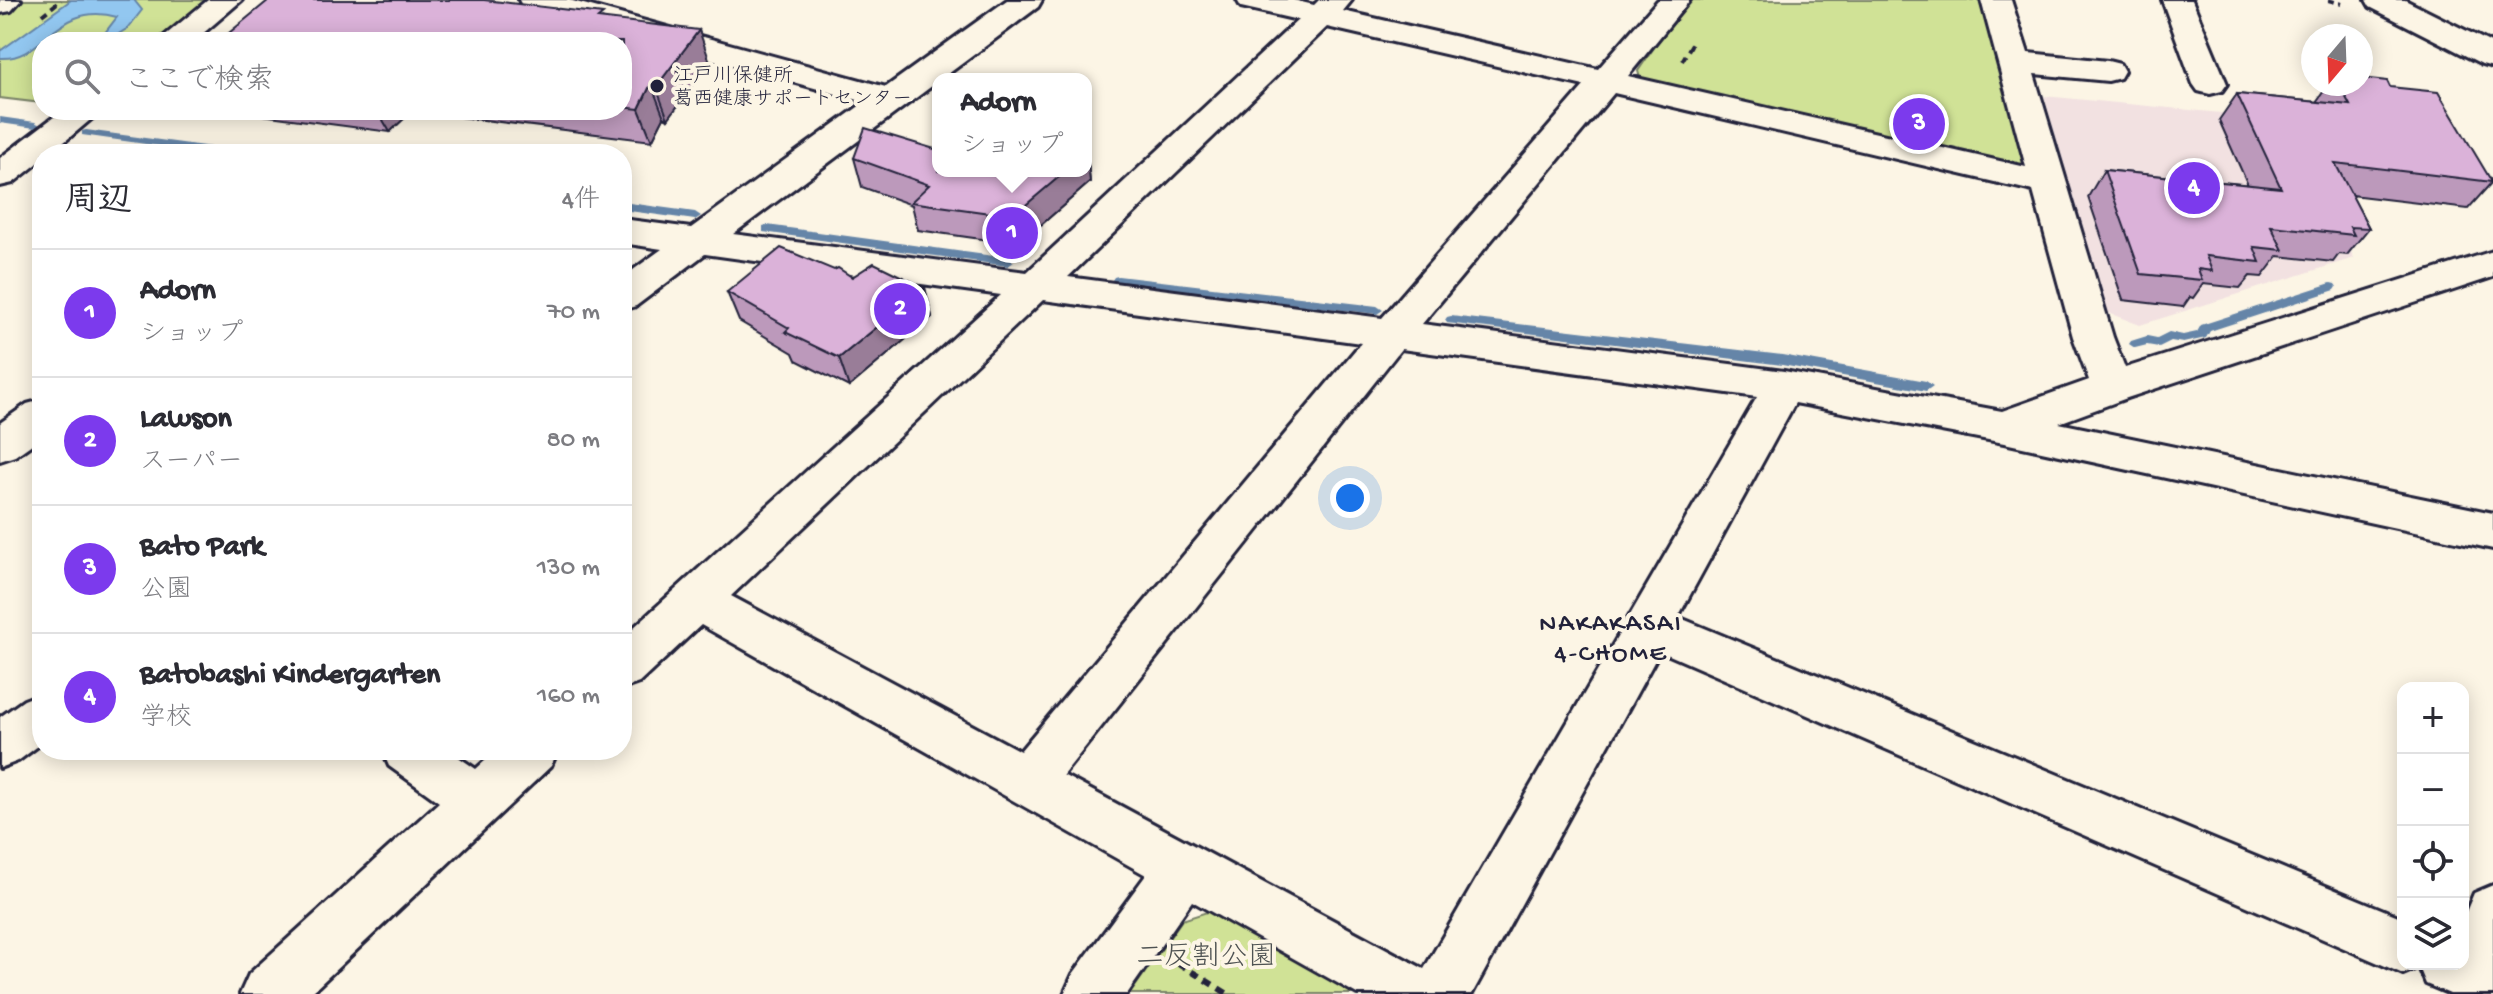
<!DOCTYPE html>
<html lang="ja">
<meta charset="utf-8">
<style>
:root{--surface:#fff;--page:#f2f2f3;--text:#2b2b33;--muted:#7c7c81;--line:#e1e1e2;--accent:#7c3aed}
body{margin:0;font-family:"Gochi Hand","Klee One",sans-serif;background:var(--page);color:var(--text)}
.controls{position:absolute;right:24px;bottom:24px;display:grid;overflow:hidden;border-radius:16px;box-shadow:0 4px 20px #0003}
.controls button{width:72px;height:72px;display:grid;place-items:center;padding:0;border:0;border-bottom:2px solid var(--line);background:var(--surface);color:var(--text);font:40px sans-serif}
.compass{position:absolute;left:2301px;top:24px;width:72px;height:72px;border-radius:50%;background:var(--surface);box-shadow:0 4px 20px #0003;rotate:199deg}
.you{position:absolute;left:1350px;top:498px;width:28px;height:28px;margin:-20px;border:6px solid #fff;border-radius:50%;background:#1a73e8;box-shadow:0 0 0 12px #1a73e833}
.badge{display:grid;place-items:center;width:52px;height:52px;border-radius:50%;background:var(--accent);color:#fff;font-size:26px;font-weight:700}
.pin{position:absolute;translate:-50% -50%;border:4px solid #fff;box-shadow:0 2px 8px #0006}
.popup{position:absolute;left:932px;top:73px;width:160px;height:104px;box-sizing:border-box;display:grid;place-content:center;border-radius:16px;background:var(--surface);filter:drop-shadow(0 2px 6px #0005);font-size:26px;white-space:nowrap;color:var(--muted)}
.popup b{font-size:30px;color:var(--text)}
.popup::after{content:'';position:absolute;left:50%;top:100%;margin-left:-16px;border:16px solid transparent;border-top-color:var(--surface)}
.list{margin:0;padding:0;list-style:none}
h2{display:flex;justify-content:space-between;align-items:center;height:104px;margin:0;padding:0 32px;font-size:34px}
h2 small{font-size:26px;font-weight:400;color:var(--muted)}
.list li{display:grid;grid-template-columns:52px 1fr auto;gap:24px;align-items:center;box-sizing:border-box;height:128px;padding:0 32px;border-top:2px solid var(--line)}
.list b{display:block;font-size:30px;white-space:nowrap}
.list p{margin:0;font-size:26px;white-space:nowrap;color:var(--muted)}
.list em{font-size:26px;font-style:normal;color:var(--muted)}
.icon{flex:none;width:44px;height:44px;fill:none;stroke:currentColor;stroke-width:2;stroke-linecap:round;stroke-linejoin:round}
.map{position:relative;flex:none;width:2493px;height:994px;overflow:hidden}
.search{position:absolute;background:var(--surface);box-shadow:0 4px 20px #0003;left:32px;top:32px;width:600px;height:88px;display:flex;align-items:center;gap:20px;box-sizing:border-box;padding:0 28px;border-radius:32px;color:var(--muted);font-size:30px}
.panel{position:absolute;background:var(--surface);box-shadow:0 4px 20px #0003;left:32px;top:144px;width:600px;height:616px;border-radius:32px}
.map>svg:first-child{display:block}
</style>
<div class="map">
<svg width="2493" height="994" viewBox="0 0 2493 994">
<rect width="100%" height="100%" fill="#fcf5e5"/>
<filter id="ink" filterUnits="userSpaceOnUse"><feTurbulence type="fractalNoise" baseFrequency=".0125" numOctaves="2"/><feDisplacementMap in="SourceGraphic" scale="16" xChannelSelector="R" yChannelSelector="G"/><feConvolveMatrix kernelMatrix="1 2 1 2 8 2 1 2 1" color-interpolation-filters="sRGB"/></filter>
<g filter="url(#ink)">
<!-- built -->
<path fill="#f2e1e1" d="M 2044,96 L 2284,119 L 2354,258 L 2140,325 L 2106,312 Z"/>
<!-- green -->
<path fill="#d0e296" stroke="#798268" stroke-width="2" d="M 23,0 L 214,0 L 157,42 L 42,42 L 42,103 L 0,98 L 0,16 Z
M 1687,0 L 1983,0 L 2028,165 L 2015,168 L 1641,82 L 1638,71 Z
M 1210,911 L 1357,994 L 1130,994 L 1182,920 Z"/>
<!-- water -->
<path fill="#92c7f0" stroke="#6585a8" stroke-width="2" d="M 71,0 L 134,0 L 142,10 L 128,28 L 109,40 L 101,38 L 117,17 C 56,0 45,61 0,58 L 0,51 Z"/>
<g fill="none" stroke-linecap="round" stroke-linejoin="round">
<!-- stream -->
<path fill="#6585a8" fill-rule="evenodd" d="M 0,117 L 35,122 L 40,125 L 35,128 L 0,123 Z
M 86,130 L 241,151 L 247,154 L 216,154 L 82,135 L 82,131 Z
M 622,202 L 695,212 L 701,216 L 695,220 L 622,210 Z
M 767,225 L 1008,258 L 1014,262 L 1008,266 L 763,232 L 763,226 Z
M 1118,276 L 1377,306 L 1383,310 L 1377,314 L 1114,283 L 1112,280 L 1114,277 Z
M 2331,283 L 2335,284 L 2337,287 L 2335,290 L 2210,331 L 2206,338 L 2183,343 L 2171,341 L 2159,347 L 2147,345 L 2135,348 L 2129,344 L 2131,341 L 2147,336 L 2157,338 L 2169,332 L 2183,335 L 2197,332 L 2201,325 Z
M 1451,316 L 1782,355 L 1926,381 L 1933,386 L 1926,391 L 1782,365 L 1447,323 L 1445,320 L 1447,317 Z"/>
<defs>
<path id="minor" d="M 0,0 L 21,0 L 11,11 L 0,13 Z
M 208,0 L 242,0 L 193,42 L 157,42 Z
M 519,0 L 569,0 L 886,87 L 1007,0 L 1042,0 L 1038,7 L 733,234 L 1027,272 L 1298,20 L 1241,7 L 1237,0 L 1293,0 L 1314,5 L 1319,0 L 1352,0 L 1343,11 L 1598,69 L 1658,0 L 1690,0 L 1628,76 L 2026,167 L 1981,0 L 2011,0 L 2028,53 L 2108,61 L 2120,64 L 2124,71 L 2120,78 L 2108,81 L 2034,74 L 2113,337 L 2125,368 L 2493,251 L 2493,277 L 2127,398 L 2059,423 L 2493,513 L 2493,549 L 2004,443 L 1795,403 L 1678,617 L 2403,918 L 2403,964 L 2463,964 L 2466,912 L 2474,893 L 2493,885 L 2493,994 L 2450,994 L 2426,984 L 2419,967 L 2403,974 L 2383,965 L 1660,651 L 1472,994 L 1357,994 L 1192,901 L 1127,994 L 1064,994 L 1073,974 L 1146,875 L 701,625 L 639,683 L 622,689 L 622,638 L 1001,295 L 705,254 L 636,306 L 622,310 L 622,278 L 662,249 L 622,243 L 622,219 L 691,228 L 865,102 L 523,7 ZM 1327,27 L 1584,86 L 1382,318 L 1068,277 ZM 1614,93 L 2033,191 L 2073,337 L 2089,380 L 2002,411 L 1784,371 L 1422,324 ZM 1043,300 L 1361,343 L 1020,751 L 731,596 ZM 1401,349 L 1757,397 L 1424,969 L 1063,775 Z
M 2162,0 L 2192,0 L 2227,84 L 2222,91 L 2210,94 L 2198,91 L 2193,84 Z
M 2366,0 L 2405,0 L 2493,44 L 2493,67 L 2482,64 L 2370,7 Z
M 63,110 L 102,110 L 50,154 L 42,154 L 42,160 L 13,183 L 0,186 L 0,158 Z
M 42,400 L 42,437 L 15,456 L 0,461 L 0,423 L 27,404 Z
M 42,693 L 42,743 L 18,761 L 0,768 L 0,717 L 24,700 Z
M 382,750 L 448,750 L 476,769 L 497,750 L 558,750 L 551,766 L 310,994 L 240,994 L 249,974 L 439,802 L 389,766 Z"/>
</defs>
<!-- minor casing -->
<use href="#minor" stroke="#22223b" stroke-width="6"/>
<!-- path-far1 -->
<path stroke="#22223b" stroke-width="4" stroke-dasharray="7 5" stroke-linecap="butt" d="M 2328,0 L 2342,4
M 42,15 L 61,0
M 1682,61 L 1693,42"/>
<!-- path -->
<path stroke="#22223b" stroke-width="6" stroke-dasharray="9 7" stroke-linecap="butt" d="M 1178,963 L 1228,994"/>
<!-- minor -->
<use href="#minor" fill="#fcf5e5" fill-rule="evenodd"/>
</g>
<!-- wall -->
<path fill="#bc99bb" stroke="#22223b" stroke-width="2" d="M 604,19 L 710,62 L 668,119 L 664,117 L 652,141 L 412,111 L 390,132 L 224,110 L 622,110 L 622,42 Z
M 2329,84 L 2361,84 L 2390,87 L 2492,182 L 2468,209 L 2351,195 L 2369,228 L 2347,255 L 2339,254 L 2333,262 L 2278,256 L 2262,277 L 2250,276 L 2240,288 L 2203,284 L 2193,298 L 2190,297 L 2183,307 L 2123,300 L 2088,197 L 2104,170 L 2248,185 L 2219,120 L 2237,94 L 2316,102 Z
M 1087,153 L 1090,182 L 1026,238 L 1009,243 L 918,230 L 912,205 L 862,187 L 854,158 L 938,171 Z
M 852,277 L 925,288 L 932,317 L 849,387 L 796,360 L 793,353 L 739,321 L 727,292 Z"/>
<!-- shaded-wall -->
<path fill="#997d98" stroke="#22223b" stroke-width="2" d="M 699,30 L 710,62 L 668,119 L 656,87 Z
M 651,84 L 664,117 L 652,141 L 639,109 Z
M 377,110 L 411,110 L 412,111 L 390,132 Z
M 1087,153 L 1090,182 L 1026,238 L 1009,243 L 1004,215 L 1066,171 L 1086,171 Z
M 925,288 L 932,317 L 849,387 L 839,358 Z"/>
<!-- building -->
<path fill="#dbb2d9" stroke="#22223b" stroke-width="2" d="M 269,0 L 484,0 L 603,14 L 598,18 L 699,30 L 656,87 L 651,84 L 639,109 L 622,107 L 622,42 L 218,42 Z
M 2361,78 L 2387,81 L 2390,87 L 2438,92 L 2492,182 L 2335,163 L 2369,228 L 2350,227 L 2354,235 L 2271,226 L 2283,250 L 2254,247 L 2260,262 L 2206,256 L 2212,271 L 2198,269 L 2202,280 L 2141,274 L 2104,170 L 2281,188 L 2237,94 L 2350,105 L 2339,84 L 2361,84 Z
M 865,128 L 938,150 L 938,171 L 1066,171 L 1021,209 L 1004,215 L 911,202 L 929,185 L 854,158 Z
M 781,248 L 834,270 L 838,268 L 852,277 L 874,263 L 925,288 L 839,358 L 785,332 L 789,328 L 727,292 Z"/>
</g>
<!-- markers -->
<circle fill="#22223b" stroke="#fcf5e5" stroke-width="3" cx="657" cy="86" r="8"/>
<g text-anchor="middle" stroke-width="8" stroke-linejoin="round" paint-order="stroke">
<!-- far-poi labels -->
<g font-size="20" fill="#22223b" stroke="#fcf5e5" text-anchor="start">
<text x="673" y="81">江戸川保健所<tspan x="673" dy="23">葛西健康サポートセンター</tspan></text>
</g>
<!-- neighbourhood labels -->
<g font-size="26" letter-spacing="2" fill="#22223b" stroke="#fcf5e5">
<text x="1611" y="630">NAKAKASAI<tspan x="1611" dy="30">4-CHOME</tspan></text>
</g>
<!-- near-park labels -->
<g font-size="28" fill="#4e5252" stroke="#fcf5e5">
<text x="1206" y="964">二反割公園</text>
</g>
</g>
</svg>
<div class="controls">
<button>+</button>
<button>−</button>
<button><svg class="icon" aria-label="locate" viewBox="0 0 24 24"><circle cx="12" cy="12" r="6"/><path d="M12 2v4M12 18v4M2 12h4M18 12h4"/></svg></button>
<button><svg class="icon" aria-label="layers" viewBox="0 0 24 24"><path d="M12 4l9 5-9 5-9-5zM3 14l9 5 9-5"/></svg></button>
</div>
<svg class="compass" viewBox="-18 -18 36 36"><path d="M0-13l5 13h-10z" fill="#e53935"/><path d="M0 13l5-13h-10z" fill="#7c7c81"/></svg>
<div class="you"></div>
<div class="pin badge" style="left:1012px;top:233px">1</div>
<div class="popup"><b>Adorn</b>ショップ</div>
<div class="pin badge" style="left:900px;top:309px">2</div>
<div class="pin badge" style="left:1919px;top:124px">3</div>
<div class="pin badge" style="left:2194px;top:188px">4</div>
<div class="search"><svg class="icon" aria-label="search" viewBox="0 0 24 24"><circle cx="10" cy="10" r="6"/><path d="M15 15l6 6"/></svg>ここで検索</div>
<section class="panel">
<h2>周辺<small>4件</small></h2>
<ul class="list">
<li><span class="badge">1</span><div><b>Adorn</b><p>ショップ</p></div><em>70 m</em></li>
<li><span class="badge">2</span><div><b>Lawson</b><p>スーパー</p></div><em>80 m</em></li>
<li><span class="badge">3</span><div><b>Bato Park</b><p>公園</p></div><em>130 m</em></li>
<li><span class="badge">4</span><div><b>Batobashi Kindergarten</b><p>学校</p></div><em>160 m</em></li>
</ul>
</section>
</div>
